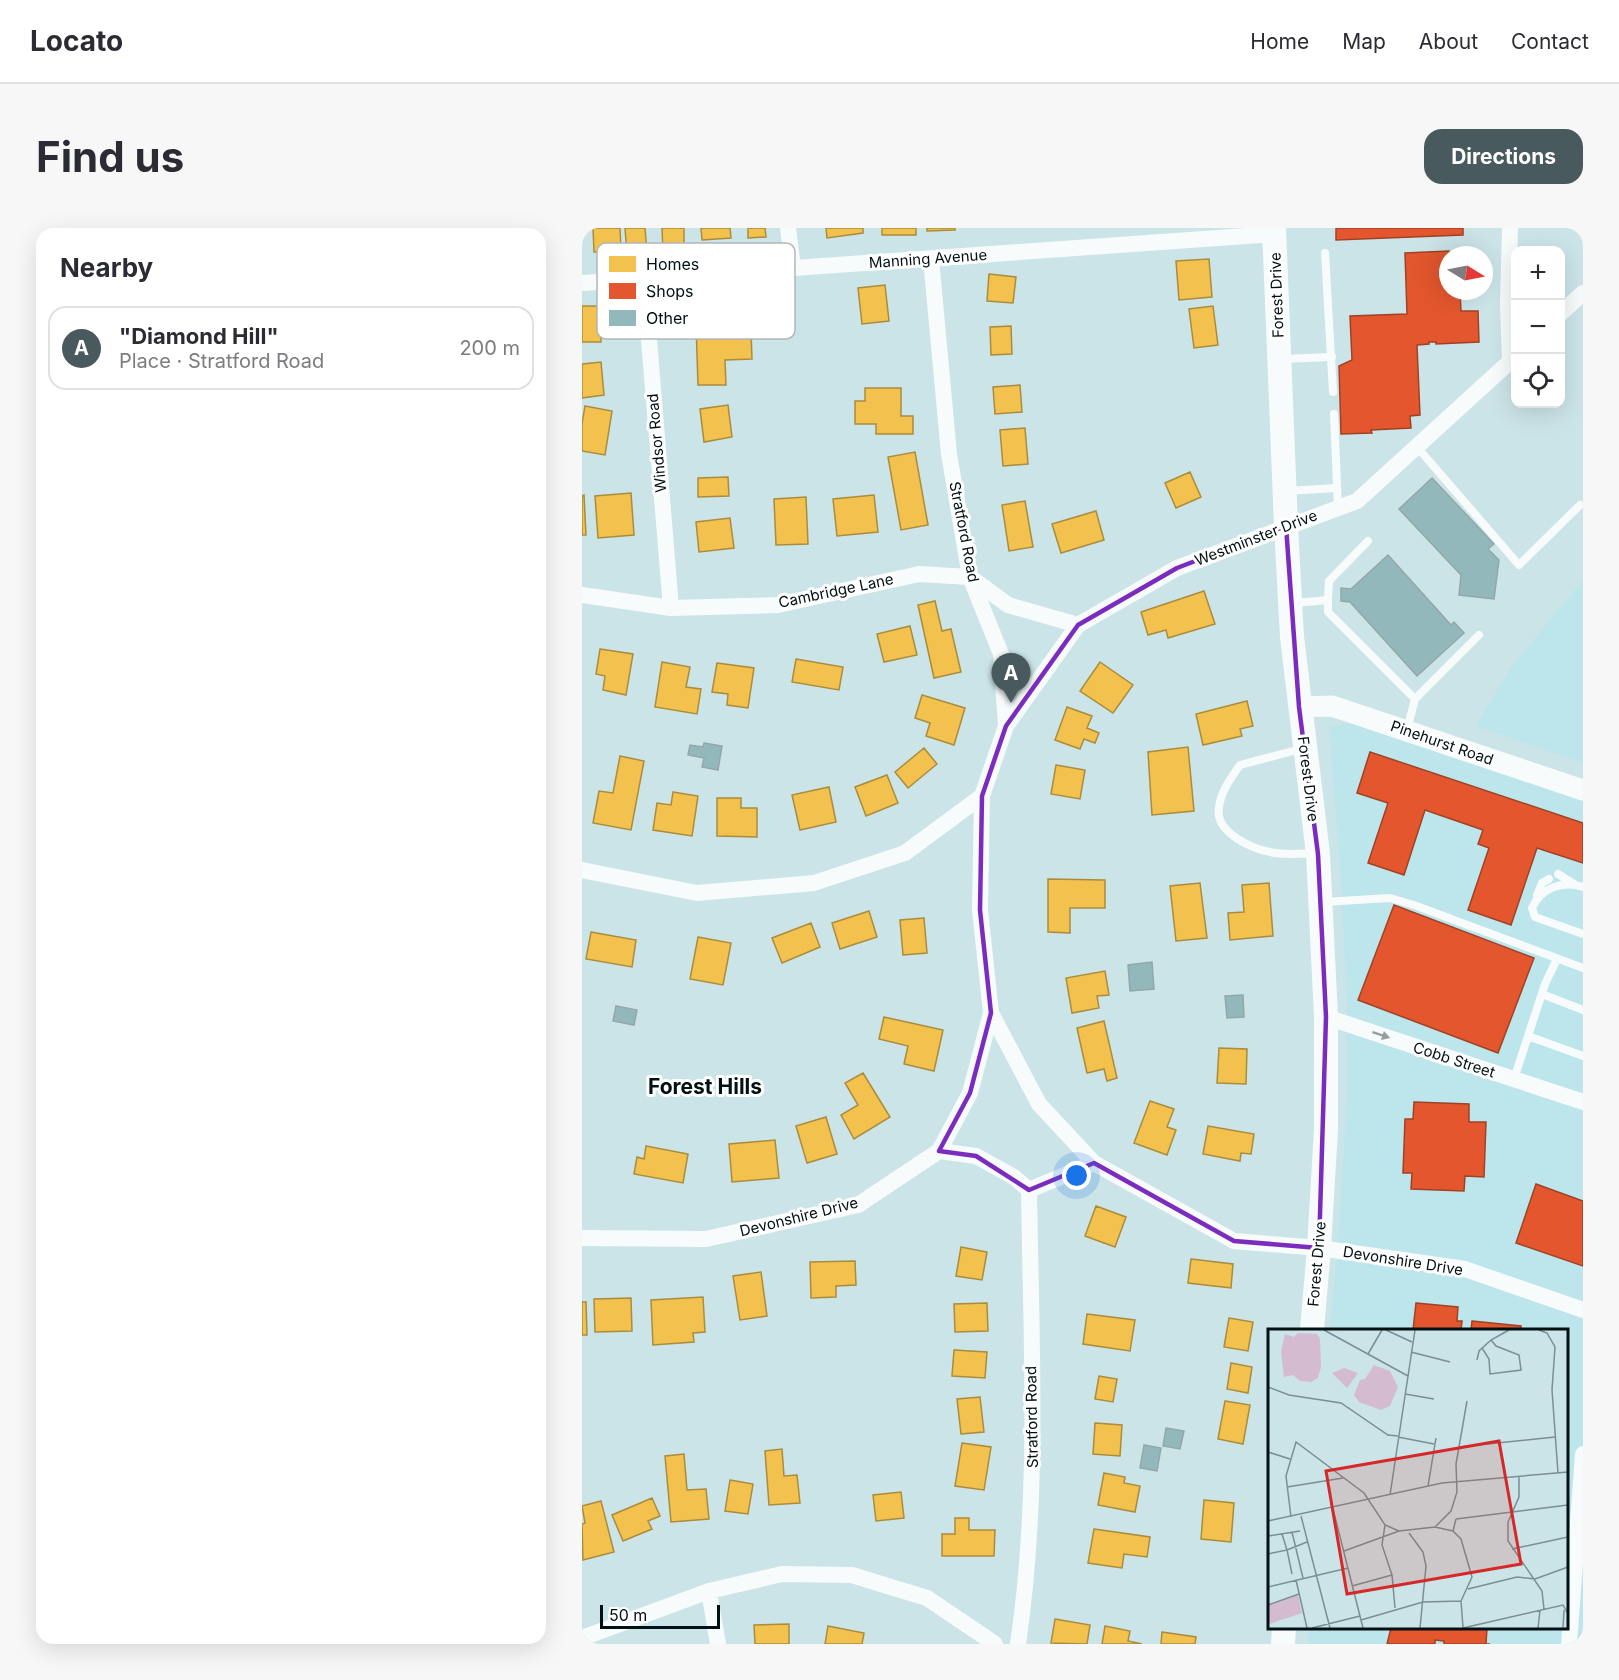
<!DOCTYPE html>
<meta charset="utf-8">
<style>
:root{--surface:#fff;--page:#f7f7f7;--text:#2b2b33;--muted:#7c7c81;--line:#e1e1e2;--accent:#485a5d}
body{margin:0;font-family:Inter,sans-serif;background:var(--page);color:var(--text)}
.controls{position:absolute;right:18px;top:18px;display:grid;overflow:hidden;border-radius:12px;box-shadow:0 6px 24px #0002}
.controls button{width:54px;height:54px;display:grid;place-items:center;padding:0;border:0;border-bottom:2px solid var(--line);background:var(--surface);color:var(--text);font:30px sans-serif}
.compass{position:absolute;left:857px;top:18px;width:54px;height:54px;border-radius:50%;background:var(--surface);box-shadow:0 6px 24px #0002;rotate:100deg}
.scale{position:absolute;left:18px;bottom:15px;width:120px;box-sizing:border-box;padding-left:6px;border:3px solid #011012;border-top:0;font-size:16px;line-height:21px;white-space:nowrap;color:#011012;-webkit-text-stroke:4px #fff;paint-order:stroke}
.you{position:absolute;left:495px;top:948px;width:21px;height:21px;margin:-15px;border:4px solid #fff;border-radius:50%;background:#1a73e8;box-shadow:0 0 0 9px #1a73e833}
.badge{display:grid;place-items:center;width:39px;height:39px;border-radius:50%;background:var(--accent);color:#fff;font-size:20px;font-weight:700}
.pin{position:absolute;translate:-50% -50px;filter:drop-shadow(0 2px 3px #0008)}
.pin::after{content:'';position:absolute;top:32px;width:21px;height:18px;background:inherit;clip-path:polygon(0 0,100% 0,50% 100%)}
.list{margin:0;padding:0;list-style:none}
h2{display:flex;justify-content:space-between;align-items:center;height:78px;margin:0;padding:0 24px;font-size:26px}
h2 small{font-size:20px;font-weight:400;color:var(--muted)}
.list li{display:grid;grid-template-columns:39px 1fr auto;gap:18px;align-items:center;box-sizing:border-box;height:84px;margin:0 12px 12px;padding:0 12px;border:2px solid var(--line);border-radius:18px}
.list b{display:block;font-size:22px;white-space:nowrap}
.list p{margin:0;font-size:20px;white-space:nowrap;color:var(--muted)}
.list em{font-size:20px;font-style:normal;color:var(--muted)}
.icon{flex:none;width:33px;height:33px;fill:none;stroke:currentColor;stroke-width:2;stroke-linecap:round;stroke-linejoin:round}
.map{position:relative;flex:none;width:1001px;height:1416px;overflow:hidden;border-radius:18px}
header{display:flex;align-items:center;gap:36px;box-sizing:border-box;height:84px;padding:0 30px;background:var(--surface);border-bottom:2px solid var(--line)}
header strong{font-size:28px}
nav{display:flex;gap:33px;margin-inline-start:auto;font-size:21px}
.intro{display:flex;align-items:center;justify-content:space-between;box-sizing:border-box;height:144px;padding:0 36px}
h1{margin:0;font-size:42px}
.button{padding:15px 27px;border-radius:18px;background:var(--accent);color:#fff;font-size:21px;font-weight:700}
main{display:flex;gap:36px;padding:0 36px}
aside{flex:1;background:var(--surface);border-radius:18px;box-shadow:0 6px 24px #0002}
.map>svg:first-child{display:block}
</style>
<header>
<strong>Locato</strong>
<nav><a>Home</a><a>Map</a><a>About</a><a>Contact</a></nav>
</header>
<div class="intro"><h1>Find us</h1><a class="button">Directions</a></div>
<main>
<aside>
<h2>Nearby<small></small></h2>
<ul class="list">
<li><span class="badge">A</span><div><b>&quot;Diamond Hill&quot;</b><p>Place · Stratford Road</p></div><em>200 m</em></li>
</ul>
</aside>
<div class="map">
<svg width="1001" height="1416" viewBox="0 0 1001 1416">
<rect width="100%" height="100%" fill="#cbe4e7"/>
<!-- built -->
<path fill="#bce6eb" d="M 1001,352 L 1001,535 L 894,498 L 929,439 Z
M 770,495 L 1001,573 L 1001,1416 L 726,1416 L 727,1400 L 984,1400 L 984,1102 L 748,1102 L 757,1002 L 765,872 L 765,774 L 759,648 L 747,498 Z"/>
<!-- homes -->
<path fill="#f2c14e" stroke="#aa8c3c" stroke-width="1.5" d="M 11,0 L 38,0 L 39,23 L 12,24 Z
M 43,0 L 63,0 L 65,24 L 45,26 Z
M 80,0 L 102,0 L 102,24 L 81,25 Z
M 119,0 L 148,0 L 149,10 L 120,12 Z
M 166,0 L 183,0 L 184,9 L 166,10 Z
M 244,0 L 281,0 L 281,5 L 245,10 Z
M 300,0 L 334,0 L 334,7 L 300,7 Z
M 345,0 L 373,0 L 373,2 L 345,3 Z
M 627,31 L 630,69 L 597,72 L 594,33 Z
M 407,46 L 434,49 L 431,75 L 405,73 Z
M 303,57 L 307,93 L 280,96 L 276,60 Z
M 0,78 L 18,78 L 19,114 L 0,114 Z
M 631,78 L 636,117 L 612,120 L 607,81 Z
M 180,83 L 180,103 L 169,103 L 170,131 L 143,132 L 144,157 L 116,157 L 114,96 L 145,96 L 144,84 Z
M 429,98 L 430,126 L 409,127 L 408,99 Z
M 19,134 L 22,167 L 0,170 L 0,136 Z
M 438,157 L 440,184 L 413,186 L 411,159 Z
M 283,160 L 319,160 L 319,188 L 331,188 L 331,206 L 294,206 L 294,196 L 273,196 L 273,173 L 283,173 Z
M 146,177 L 150,209 L 122,214 L 118,181 Z
M 3,178 L 30,183 L 23,227 L 0,223 L 0,196 Z
M 443,200 L 446,236 L 421,238 L 418,202 Z
M 333,224 L 346,297 L 319,302 L 306,229 Z
M 608,244 L 619,269 L 594,280 L 583,255 Z
M 146,249 L 147,268 L 116,269 L 116,250 Z
M 49,265 L 52,307 L 16,310 L 13,268 Z
M 2,267 L 4,307 L 0,307 L 0,268 Z
M 292,267 L 296,304 L 255,308 L 251,271 Z
M 224,269 L 226,316 L 194,317 L 192,271 Z
M 443,273 L 451,319 L 427,323 L 420,277 Z
M 514,283 L 522,312 L 479,325 L 470,296 Z
M 148,290 L 152,320 L 117,324 L 114,294 Z
M 622,363 L 633,396 L 586,410 L 584,402 L 566,407 L 559,384 Z
M 353,373 L 360,403 L 369,401 L 379,444 L 352,450 L 336,377 Z
M 328,398 L 335,427 L 302,434 L 295,406 Z
M 18,421 L 51,426 L 44,467 L 21,462 L 23,448 L 14,446 Z
M 214,431 L 261,439 L 257,462 L 210,454 Z
M 80,434 L 108,439 L 104,459 L 119,461 L 115,486 L 73,479 Z
M 518,434 L 551,457 L 531,485 L 498,463 Z
M 135,435 L 172,440 L 166,480 L 145,477 L 146,466 L 130,464 Z
M 340,467 L 383,480 L 372,517 L 344,508 L 348,495 L 333,490 Z
M 665,473 L 671,498 L 658,501 L 660,508 L 621,517 L 614,486 Z
M 485,479 L 510,488 L 505,500 L 517,505 L 513,515 L 502,511 L 498,521 L 473,512 Z
M 606,519 L 612,583 L 570,587 L 566,524 Z
M 342,520 L 355,536 L 326,560 L 313,544 Z
M 38,528 L 62,533 L 49,602 L 11,595 L 17,563 L 31,565 Z
M 474,537 L 503,542 L 498,571 L 469,566 Z
M 305,547 L 316,575 L 284,588 L 273,559 Z
M 247,559 L 254,594 L 218,602 L 210,567 Z
M 91,564 L 116,568 L 110,608 L 71,602 L 75,575 L 89,577 Z
M 135,570 L 159,570 L 159,580 L 175,580 L 175,609 L 135,608 Z
M 466,651 L 523,652 L 523,680 L 488,680 L 488,705 L 466,704 Z
M 618,655 L 625,710 L 594,713 L 588,658 Z
M 687,655 L 691,708 L 648,712 L 646,685 L 662,684 L 660,657 Z
M 287,683 L 295,709 L 258,721 L 250,695 Z
M 342,690 L 345,725 L 321,727 L 318,692 Z
M 229,695 L 238,719 L 200,735 L 190,710 Z
M 9,704 L 54,712 L 50,739 L 4,731 Z
M 116,709 L 149,715 L 141,757 L 108,751 Z
M 523,743 L 527,767 L 515,768 L 517,780 L 490,785 L 484,750 Z
M 302,789 L 361,802 L 352,843 L 322,836 L 326,818 L 297,811 Z
M 522,793 L 535,850 L 525,853 L 522,841 L 505,845 L 495,800 Z
M 637,820 L 665,821 L 664,856 L 635,855 Z
M 281,845 L 308,889 L 272,911 L 259,887 L 276,877 L 263,855 Z
M 568,873 L 592,881 L 585,899 L 594,902 L 585,927 L 552,915 Z
M 244,889 L 255,926 L 225,935 L 214,898 Z
M 626,898 L 672,906 L 669,926 L 659,925 L 658,933 L 621,926 Z
M 193,912 L 197,950 L 150,954 L 147,916 Z
M 64,918 L 106,926 L 101,955 L 52,946 L 55,929 L 62,931 Z
M 514,978 L 544,989 L 533,1019 L 503,1008 Z
M 379,1019 L 405,1024 L 400,1052 L 374,1048 Z
M 609,1031 L 651,1036 L 649,1060 L 606,1055 Z
M 273,1033 L 274,1057 L 254,1058 L 254,1069 L 229,1070 L 228,1034 Z
M 179,1044 L 185,1088 L 158,1092 L 151,1048 Z
M 121,1069 L 123,1104 L 111,1105 L 112,1114 L 71,1117 L 69,1072 Z
M 49,1070 L 50,1103 L 13,1104 L 12,1071 Z
M 0,1074 L 4,1074 L 5,1107 L 0,1107 Z
M 405,1075 L 406,1103 L 373,1104 L 372,1076 Z
M 505,1086 L 553,1092 L 548,1123 L 501,1116 Z
M 647,1090 L 671,1094 L 666,1123 L 642,1119 Z
M 372,1122 L 405,1124 L 403,1150 L 370,1148 Z
M 649,1135 L 670,1139 L 666,1165 L 645,1161 Z
M 517,1148 L 535,1151 L 531,1174 L 513,1171 Z
M 398,1169 L 402,1204 L 379,1206 L 375,1171 Z
M 643,1173 L 668,1177 L 661,1216 L 636,1211 Z
M 513,1195 L 540,1197 L 538,1228 L 511,1226 Z
M 380,1215 L 409,1219 L 402,1262 L 373,1258 Z
M 200,1221 L 202,1248 L 215,1247 L 218,1275 L 187,1277 L 183,1223 Z
M 102,1226 L 105,1262 L 124,1261 L 127,1291 L 89,1294 L 83,1228 Z
M 522,1245 L 543,1249 L 542,1255 L 558,1258 L 553,1284 L 516,1277 Z
M 148,1252 L 171,1256 L 166,1286 L 143,1283 Z
M 319,1264 L 322,1290 L 294,1293 L 291,1267 Z
M 70,1270 L 78,1288 L 66,1293 L 70,1301 L 41,1313 L 30,1287 Z
M 622,1272 L 652,1275 L 649,1314 L 619,1311 Z
M 19,1273 L 32,1324 L 1,1332 L 0,1296 L 3,1295 L 0,1278 Z
M 373,1290 L 387,1290 L 387,1302 L 413,1302 L 412,1328 L 360,1328 L 360,1306 L 373,1306 Z
M 512,1301 L 568,1309 L 565,1329 L 542,1326 L 540,1340 L 506,1335 Z
M 473,1391 L 508,1397 L 505,1416 L 469,1415 Z
M 207,1396 L 207,1416 L 173,1416 L 172,1397 Z
M 246,1398 L 282,1405 L 280,1416 L 243,1416 Z
M 523,1398 L 548,1403 L 546,1413 L 560,1416 L 520,1416 Z
M 580,1404 L 614,1409 L 613,1416 L 579,1416 Z"/>
<!-- shops -->
<path fill="#e4572e" stroke="#a04226" stroke-width="1.5" d="M 754,0 L 881,0 L 881,7 L 754,12 Z
M 867,23 L 866,63 L 878,63 L 879,83 L 896,83 L 897,114 L 854,116 L 854,114 L 847,114 L 847,116 L 835,117 L 838,187 L 828,188 L 829,200 L 789,202 L 790,205 L 759,206 L 757,138 L 770,132 L 768,88 L 825,86 L 823,25 Z
M 788,524 L 1001,595 L 1001,635 L 955,620 L 929,697 L 886,682 L 907,620 L 896,616 L 901,602 L 843,582 L 822,647 L 786,635 L 806,575 L 775,565 Z
M 812,677 L 952,730 L 916,825 L 776,772 Z
M 832,874 L 887,876 L 887,894 L 904,894 L 902,949 L 883,948 L 882,963 L 829,961 L 830,945 L 821,945 L 823,891 L 831,891 Z
M 954,956 L 1001,973 L 1001,1038 L 934,1015 Z
M 834,1075 L 876,1079 L 875,1093 L 880,1093 L 879,1102 L 831,1102 Z
M 890,1093 L 939,1098 L 939,1102 L 889,1102 Z
M 809,1400 L 912,1400 L 905,1400 L 904,1416 L 908,1416 L 862,1416 L 862,1413 L 853,1412 L 853,1416 L 805,1416 Z"/>
<!-- building -->
<path fill="#93b8bc" stroke="#93a7a9" stroke-width="1.5" d="M 850,250 L 912,316 L 906,321 L 917,332 L 912,371 L 877,367 L 879,347 L 817,281 Z
M 806,327 L 869,397 L 872,394 L 882,405 L 835,448 L 768,374 L 759,373 L 759,360 L 769,361 Z
M 122,515 L 140,518 L 136,542 L 120,539 L 122,530 L 106,527 L 108,517 L 121,519 Z
M 570,734 L 572,761 L 548,763 L 546,737 Z
M 661,767 L 662,789 L 645,790 L 643,768 Z
M 34,778 L 55,782 L 52,797 L 31,793 Z
M 584,1200 L 602,1203 L 598,1221 L 581,1218 Z
M 562,1217 L 579,1220 L 575,1243 L 558,1240 Z"/>
<g fill="none" stroke-linecap="round" stroke-linejoin="round">
<!-- service -->
<path stroke="#f7fbfb" stroke-width="8" d="M 743,25 L 751,164
M 699,131 L 750,129
M 752,186 L 756,280
M 835,219 L 937,337 L 998,277
M 704,263 L 755,260
M 746,372 L 746,384 L 833,471
M 712,375 L 746,372 L 747,353 L 786,313
M 825,502 L 833,471 L 897,407
M 722,520 L 658,537 C 649,550 639,563 637,579 C 632,605 672,622 693,625 C 707,627 721,625 735,626
M 976,646 L 992,656
M 1001,659 C 980,652 959,660 950,680 L 953,689 L 1001,706
M 955,667 L 960,655 L 967,651
M 741,674 L 808,670 L 832,677 L 1001,740
M 960,766 L 1001,782
M 946,808 L 1001,828
M 932,851 L 963,756 L 975,731"/>
<!-- minor -->
<path stroke="#f7fbfb" stroke-width="16" d="M 206,0 L 211,40
M 928,0 L 926,74 L 928,134
M 349,31 L 367,226 L 388,349 L 419,426 L 424,498 L 400,568 L 398,682 L 409,785 L 388,865 L 357,923
M 62,51 L 89,380
M 0,55 L 692,6
M 978,86 L 1001,65
M 0,367 L 89,380 L 196,377 L 337,346 L 388,349 L 426,377 L 496,397
M 424,498 L 496,397 L 595,340 L 775,273 L 933,129
M 0,642 L 115,665 L 232,655 L 323,625 L 400,568
M 409,785 L 457,876 L 512,935 L 652,1013 L 737,1020 L 883,1041 L 1001,1082
M 744,789 L 1001,874
M 447,962 L 512,935
M 0,1010 L 124,1011 L 276,977 L 357,923 L 394,928 L 432,949 L 447,962
M 127,1363 L 136,1416
M 0,1410 L 127,1363 L 200,1346 L 270,1347 L 345,1370 L 413,1416
M 436,1416 C 458,1266 449,1113 447,962
M 987,1416 L 1001,1226"/>
<!-- tertiary -->
<path stroke="#f7fbfb" stroke-width="21" d="M 717,479 L 750,478 L 1001,562"/>
<!-- secondary -->
<path stroke="#f7fbfb" stroke-width="24" d="M 692,0 L 704,298 L 710,409 L 736,626 L 744,789 L 744,901 L 737,1020 L 730,1102
M 701,1416 L 702,1400"/>
</g>
<!-- one-way arrows -->
<defs><path id="oneway-solid" d="M-6-.8H1V-3.2L6.5 0L1 3.2V.8H-6Z" transform="scale(1.5)"/></defs>
<use fill="#959d9e" href="#oneway-solid" transform="translate(799 807) rotate(18)"/>
<!-- marked area -->
<path fill="none" stroke="#7b2cbf" stroke-width="4.5" stroke-linejoin="round" d="M 704,298 L 717,479 L 736,626 L 744,789 L 737,1020 L 652,1013 L 512,935 L 447,962 L 394,928 L 357,923 L 388,865 L 409,785 L 398,682 L 400,568 L 424,498 L 496,397 L 595,340 Z"/>
<g text-anchor="middle" stroke-width="6" stroke-linejoin="round" paint-order="stroke">
<!-- street labels -->
<g font-size="15" fill="#011012" stroke="#fff">
<text transform="translate(346 31) rotate(-4)" y="5">Manning Avenue</text>
<text transform="translate(695 67) rotate(-92)" y="5">Forest Drive</text>
<text transform="translate(75 215) rotate(-95)" y="5">Windsor Road</text>
<text transform="translate(382 304) rotate(79)" y="5">Stratford Road</text>
<text transform="translate(674 310) rotate(-21)" y="5">Westminster Drive</text>
<text transform="translate(254 363) rotate(-12)" y="5">Cambridge Lane</text>
<text transform="translate(860 515) rotate(19)" y="5">Pinehurst Road</text>
<text transform="translate(726 551) rotate(83)" y="5">Forest Drive</text>
<text transform="translate(872 832) rotate(18)" y="5">Cobb Street</text>
<text transform="translate(217 989) rotate(-14)" y="5">Devonshire Drive</text>
<text transform="translate(821 1033) rotate(9)" y="5">Devonshire Drive</text>
<text transform="translate(735 1036) rotate(-85)" y="5">Forest Drive</text>
<text transform="translate(450 1189) rotate(-91)" y="5">Stratford Road</text>
</g>
<!-- district labels -->
<g font-size="21" font-weight="bold" fill="#011012" stroke="#fff">
<text x="123" y="866">Forest Hills</text>
</g>
</g>
<!-- overview -->
<g transform="translate(686 1101)">
<rect width="300" height="300" fill="#cbe4e7"/>
<path d="M 30,4 L 49,5 L 52,10 L 53,38 L 50,49 L 43,53 L 32,52 L 25,46 L 16,48 L 13,22 L 17,5 L 26,8 ZM 106,36 L 122,42 L 130,58 L 122,77 L 113,81 L 91,73 L 86,66 L 92,51 L 97,50 ZM 76,39 L 90,44 L 79,59 L 64,44 ZM 30,266 L 34,284 L 1,295 L 0,299 L 0,276 Z" fill="#d5bbcf"/>
<path fill="none" stroke="#7a8f92" stroke-width="1.5" d="M 56,1 L 140,47M 118,1 L 144,13M 271,1 L 279,4 L 287,18 L 284,61 L 290,144M 214,19 L 221,30 L 222,45 L 253,41 L 251,26 L 228,17 L 223,11M 143,23 L 182,33M 100,25 L 114,1M 209,31 L 211,22 L 223,11 L 241,1M 0,58 L 21,66 L 73,74 L 120,106 L 130,107M 137,65 L 166,70M 130,108 L 166,115M 191,118 L 287,108M 0,123 L 22,130M 251,148 L 251,168 L 240,193 L 240,212 L 274,262 L 276,280M 160,157 L 168,109M 19,158 L 75,149M 122,166 L 147,1M 65,180 L 95,299M 33,187 L 62,299M 23,188 L 18,147 L 28,113 L 96,164 L 117,196 L 131,202M 188,190 L 300,176M 188,190 L 185,202 L 193,210 L 204,248 L 193,272M 0,192 L 174,154 L 300,143M 117,196 L 114,216 L 124,246 L 127,279M 167,198 L 183,182 L 189,163 L 188,135 L 199,72M 24,203 L 35,249M 141,204 L 155,223 L 158,237 L 152,299M 0,207 L 32,202M 244,220 L 300,208M 76,222 L 131,202 L 167,198 L 185,202M 0,225 L 19,221 L 14,205M 24,245 L 19,221 L 39,213M 28,251 L 39,299M 84,257 L 124,246M 0,258 L 80,239M 200,260 L 249,248 L 267,250 L 300,238M 193,272 L 195,299M 0,276 L 31,265M 93,291 L 155,273 L 193,272M 44,299 L 92,287M 195,299 L 295,276 L 300,285M 270,299 L 272,281M 295,299 L 296,281"/>
<path fill="#d62828" fill-opacity="0.15" stroke="#d62828" stroke-width="3" d="M 231,112 L 253,235 L 79,265 L 58,142 Z"/>
<rect width="300" height="300" fill="none" stroke="#011012" stroke-width="3"/>
</g>
<!-- legend -->
<rect x="15" y="15" width="198" height="96" rx="9" fill="#fff" stroke="#b3b7b8" stroke-width="1.5"/>
<rect x="27" y="28" width="27" height="16" fill="#f2c14e"/>
<rect x="27" y="55" width="27" height="16" fill="#e4572e"/>
<rect x="27" y="82" width="27" height="16" fill="#93b8bc"/>
<g font-size="16" fill="#011012">
<text x="64" y="42">Homes</text>
<text x="64" y="69">Shops</text>
<text x="64" y="96">Other</text>
</g>
</svg>
<div class="controls">
<button>+</button>
<button>−</button>
<button><svg class="icon" aria-label="locate" viewBox="0 0 24 24"><circle cx="12" cy="12" r="6"/><path d="M12 2v4M12 18v4M2 12h4M18 12h4"/></svg></button>
</div>
<svg class="compass" viewBox="-18 -18 36 36"><path d="M0-13l5 13h-10z" fill="#e53935"/><path d="M0 13l5-13h-10z" fill="#7c7c81"/></svg>
<div class="scale">50 m</div>
<div class="you"></div>
<div class="pin badge" style="left:429px;top:475px">A</div>
</div>
</main>
